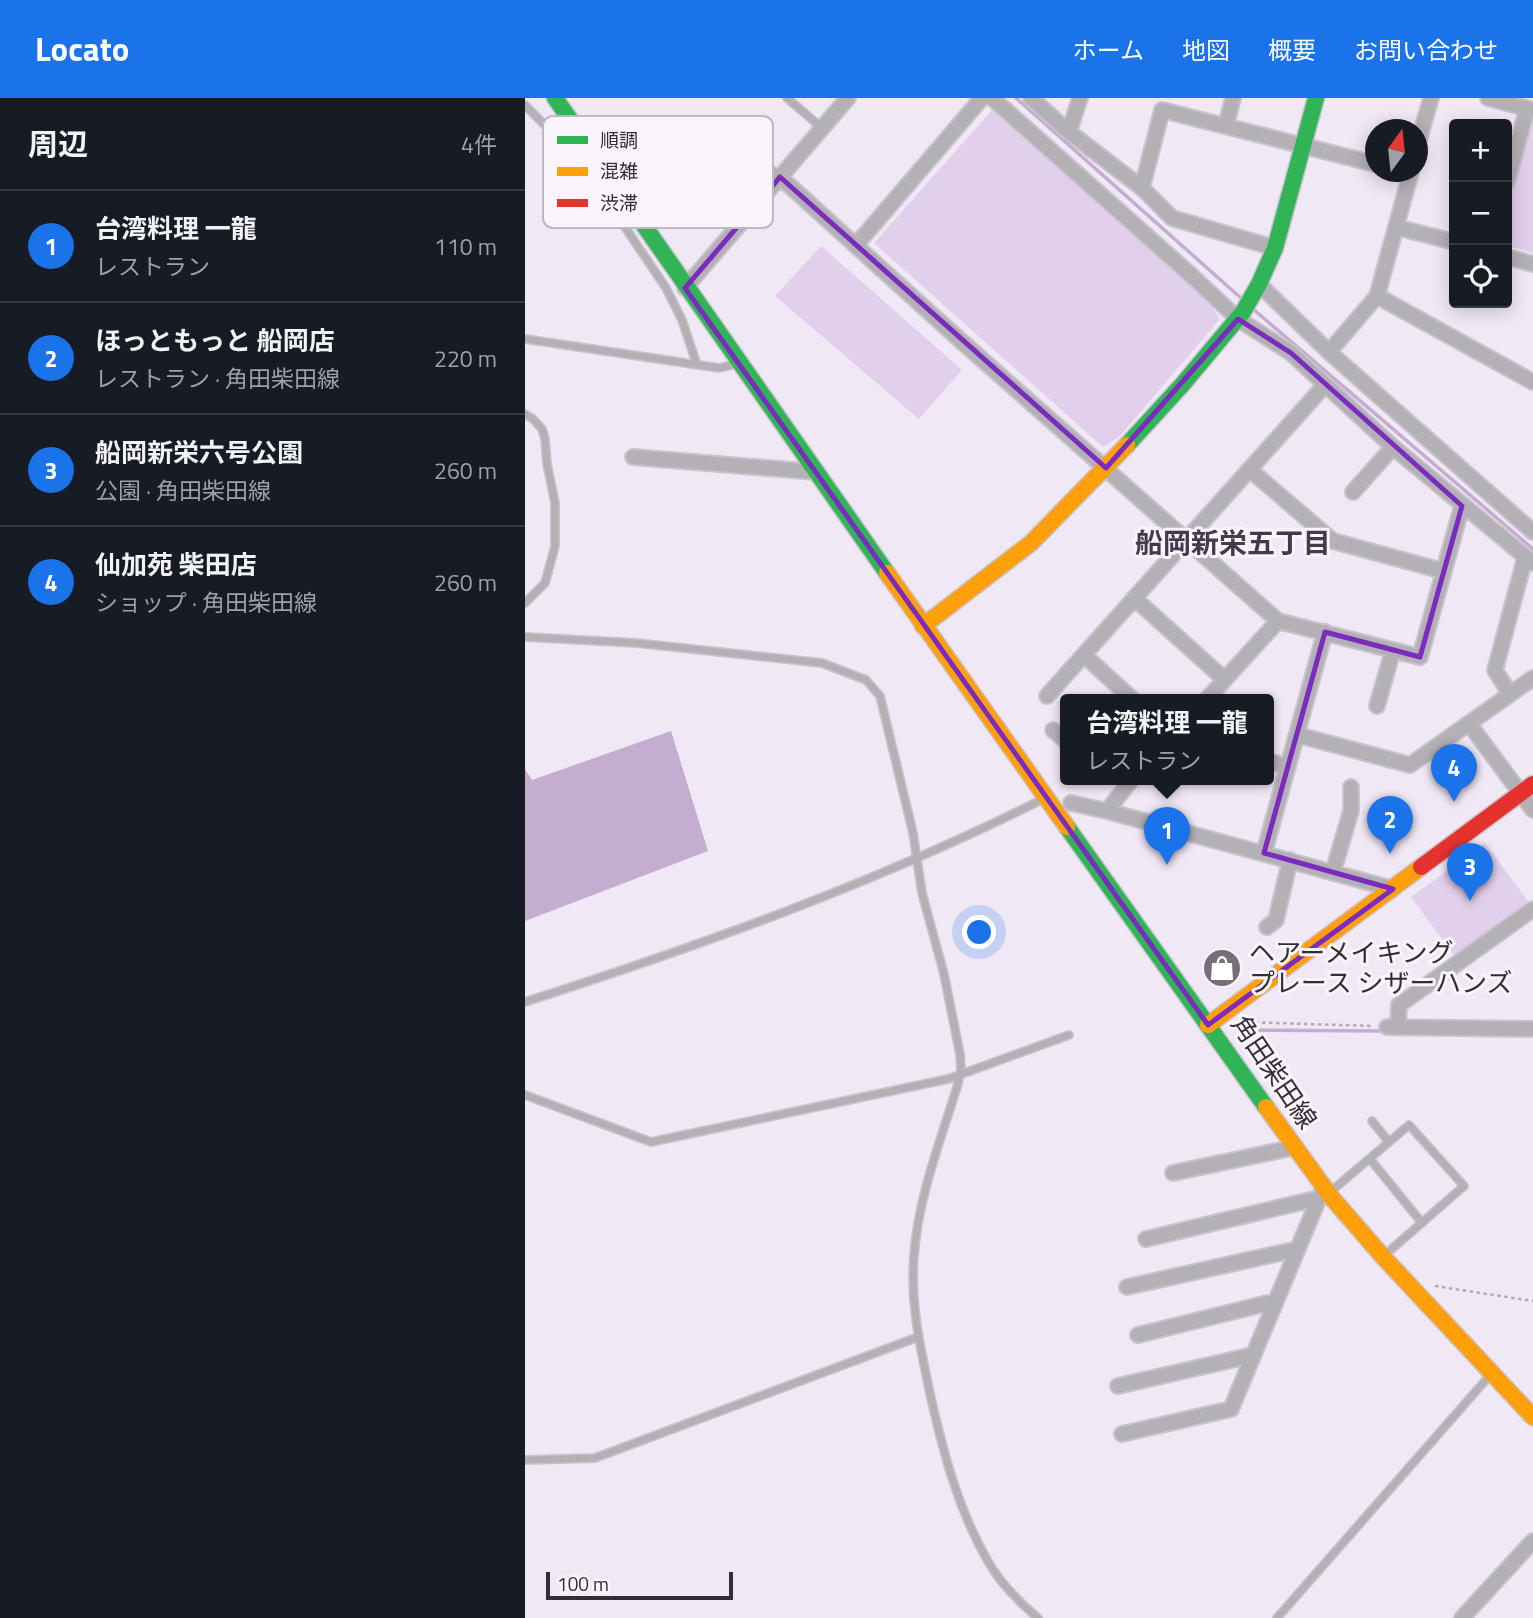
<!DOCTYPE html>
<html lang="ja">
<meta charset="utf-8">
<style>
:root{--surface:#171b24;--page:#242831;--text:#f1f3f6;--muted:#9ea1a6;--line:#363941;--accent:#1a73e8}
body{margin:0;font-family:"Titillium Web","Noto Sans JP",sans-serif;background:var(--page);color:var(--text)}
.controls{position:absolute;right:21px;top:21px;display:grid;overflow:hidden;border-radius:7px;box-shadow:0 4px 18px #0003}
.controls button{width:63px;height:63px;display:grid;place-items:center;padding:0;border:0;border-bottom:2px solid var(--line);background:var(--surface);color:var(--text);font:35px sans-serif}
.compass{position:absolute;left:840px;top:21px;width:63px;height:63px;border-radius:50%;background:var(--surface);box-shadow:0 4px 18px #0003;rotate:15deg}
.scale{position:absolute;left:21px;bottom:18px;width:187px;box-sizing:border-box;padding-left:7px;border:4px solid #332d36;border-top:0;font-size:19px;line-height:24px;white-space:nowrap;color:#332d36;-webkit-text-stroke:5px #faf4fd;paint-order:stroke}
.you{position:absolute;left:455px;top:835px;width:24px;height:24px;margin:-18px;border:5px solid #fff;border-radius:50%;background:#1a73e8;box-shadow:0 0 0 10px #1a73e833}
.badge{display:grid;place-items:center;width:46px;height:46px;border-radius:50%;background:var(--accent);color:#fff;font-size:23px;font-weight:700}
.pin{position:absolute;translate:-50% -58px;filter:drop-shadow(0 2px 4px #0008)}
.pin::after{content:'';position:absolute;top:37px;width:24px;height:21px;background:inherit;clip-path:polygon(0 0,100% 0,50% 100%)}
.popup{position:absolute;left:535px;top:596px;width:214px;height:91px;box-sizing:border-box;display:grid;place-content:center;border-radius:7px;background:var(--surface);filter:drop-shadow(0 2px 5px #0005);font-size:23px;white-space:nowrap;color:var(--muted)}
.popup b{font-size:26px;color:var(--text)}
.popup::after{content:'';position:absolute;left:50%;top:100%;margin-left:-14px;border:14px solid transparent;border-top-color:var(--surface)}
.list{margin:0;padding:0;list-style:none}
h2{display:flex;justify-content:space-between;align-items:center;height:91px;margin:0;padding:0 28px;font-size:30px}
h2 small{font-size:23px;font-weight:400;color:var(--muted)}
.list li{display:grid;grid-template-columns:46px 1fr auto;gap:21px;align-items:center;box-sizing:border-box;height:112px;padding:0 28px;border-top:2px solid var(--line)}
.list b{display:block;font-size:26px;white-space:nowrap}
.list p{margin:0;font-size:23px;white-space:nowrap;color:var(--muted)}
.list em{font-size:23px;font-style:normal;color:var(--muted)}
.icon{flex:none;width:38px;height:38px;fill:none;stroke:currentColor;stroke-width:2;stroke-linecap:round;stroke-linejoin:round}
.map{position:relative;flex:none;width:1008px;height:1520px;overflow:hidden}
header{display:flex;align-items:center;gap:42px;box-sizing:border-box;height:98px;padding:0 35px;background:var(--accent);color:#fff}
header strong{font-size:33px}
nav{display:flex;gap:38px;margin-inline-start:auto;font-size:24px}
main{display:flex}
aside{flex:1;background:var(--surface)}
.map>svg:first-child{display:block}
</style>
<header>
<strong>Locato</strong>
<nav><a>ホーム</a><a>地図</a><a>概要</a><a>お問い合わせ</a></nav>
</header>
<main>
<aside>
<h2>周辺<small>4件</small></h2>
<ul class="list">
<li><span class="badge">1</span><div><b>台湾料理 一龍</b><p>レストラン</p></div><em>110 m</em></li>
<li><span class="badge">2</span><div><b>ほっともっと 船岡店</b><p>レストラン · 角田柴田線</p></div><em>220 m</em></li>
<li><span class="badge">3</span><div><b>船岡新栄六号公園</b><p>公園 · 角田柴田線</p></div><em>260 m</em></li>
<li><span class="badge">4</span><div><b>仙加苑 柴田店</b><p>ショップ · 角田柴田線</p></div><em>260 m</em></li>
</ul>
</aside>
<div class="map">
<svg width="1008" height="1520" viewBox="0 0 1008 1520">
<rect width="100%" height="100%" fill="#f1e8f5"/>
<!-- green -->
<path fill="#e2cfec" d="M 467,12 L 684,204 L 695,221 L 595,338 L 578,349 L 349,145 Z
M 1008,21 L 1008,155 L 982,148 L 982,101 L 1004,22 Z
M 296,148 L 437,272 L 394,321 L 250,198 Z
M 960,745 L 1005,806 L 931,860 L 886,799 Z"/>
<!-- water -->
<path fill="#c5acd1" d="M 146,633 L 183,753 L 0,823 L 0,671 L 7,682 Z"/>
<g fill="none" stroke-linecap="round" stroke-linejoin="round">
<!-- stream -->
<path stroke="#c5acd1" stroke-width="3.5" d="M 491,0 L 717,201
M 728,211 L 1008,451
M 715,932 L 859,933"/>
<defs>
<path id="lane" d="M 262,0 L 297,30
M 0,7 L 56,64 L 141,190 L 157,222 L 172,267
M 204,36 L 255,79
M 167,57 L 228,109
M 0,241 L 194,270 L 211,266
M 0,316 L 8,321 L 17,331 L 20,341 L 22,366 L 30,405 L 30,448 L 20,485 L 0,505
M 0,539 L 111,545 L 297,565 L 341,582 L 355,598 L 388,735 L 397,795 L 419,876 L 435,956 L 436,972 L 432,989 C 415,1044 393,1100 389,1158 C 385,1207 396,1253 406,1300 C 419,1357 434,1414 464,1465 C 476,1486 494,1504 513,1520
M 0,904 C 177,847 354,784 520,700
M 0,997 L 126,1044 L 423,981 L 544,937
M 847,1023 L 864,1044
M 845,1061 L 897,1125
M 804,1095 L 884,1027 L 939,1088 L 861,1156
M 0,1362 L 70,1360 L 393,1239
M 752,1520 L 966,1276"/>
<path id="street" d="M 467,0 L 667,178 L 713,221 L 766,255 L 868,349 L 1008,465
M 506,0 L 544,34 L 617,90 L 647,120 L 750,150
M 963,0 L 1008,12
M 701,27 L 708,0
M 544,34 L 555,0
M 892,49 L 906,0
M 255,79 L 435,242 L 753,523 L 895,559 L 937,408
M 982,85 L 1002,11
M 617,90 L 637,12 L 850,66
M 871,129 L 929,144
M 331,147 L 457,0
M 982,159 L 1008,166
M 734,186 L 804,254 L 1008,434
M 160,190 L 323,0
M 852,198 L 1008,284
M 804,254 L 852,198 L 886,74
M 108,359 L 291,374
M 724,371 L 808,443 L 918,473
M 828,394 L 868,349
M 609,500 L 699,581
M 559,557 L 607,601
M 985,596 L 970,572 L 1000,460
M 522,598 L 799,288
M 682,601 L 753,523
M 852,608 L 868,552
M 945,627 L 1008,712
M 528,632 L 540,642
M 773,637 L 885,667 L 1008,580
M 744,663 L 763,669
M 546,705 L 582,713 L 868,791
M 582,713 L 607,681
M 739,755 L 800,534
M 808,774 L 826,713 L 826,689
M 742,829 L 751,822 L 765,762
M 862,929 L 1008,931
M 873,929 L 874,907 L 1008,811
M 648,1075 L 771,1049
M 621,1141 L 794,1100
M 602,1189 L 773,1151
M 613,1237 L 751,1203
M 593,1288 L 728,1257
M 597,1336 L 706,1311 L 799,1088
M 937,1520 L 1008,1443"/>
<path id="fast" d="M 30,0 L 362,475
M 602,347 L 657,287 L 718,214 L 734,186 L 750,150 L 791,0
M 542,729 L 741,1009"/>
<path id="slow" d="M 362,475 L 542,729
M 398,528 L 506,445 L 602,347
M 683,927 L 896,769
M 741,1009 L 807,1100 L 860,1161 L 1008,1319"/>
<path id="jam" d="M 896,769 L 1008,686"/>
</defs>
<!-- lane casing -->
<use href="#lane" stroke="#cac3ce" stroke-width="10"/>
<!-- street casing -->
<use href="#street" stroke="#cac3ce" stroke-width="18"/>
<!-- fast casing -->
<use href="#fast" stroke="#cac3ce" stroke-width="19"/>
<!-- slow casing -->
<use href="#slow" stroke="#cac3ce" stroke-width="19"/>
<!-- jam casing -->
<use href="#jam" stroke="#cac3ce" stroke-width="19"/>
<!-- path -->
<path stroke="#b0acb2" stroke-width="2.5" stroke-dasharray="3.5 3.5" stroke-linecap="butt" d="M 716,924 L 849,928
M 910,1188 L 1008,1203"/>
<!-- lane -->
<use href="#lane" stroke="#b4b1b6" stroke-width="7"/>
<!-- street -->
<use href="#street" stroke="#b4b1b6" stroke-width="14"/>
<!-- fast -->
<use href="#fast" stroke="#30b455" stroke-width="16"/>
<!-- slow -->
<use href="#slow" stroke="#ff9f0a" stroke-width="16"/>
<!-- jam -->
<use href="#jam" stroke="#e5322d" stroke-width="16"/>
</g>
<!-- marked area -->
<path fill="none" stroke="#7b2cbf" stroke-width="5" stroke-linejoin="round" d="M 255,79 L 581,370 L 713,221 L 766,255 L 937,408 L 895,559 L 800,534 L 739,755 L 868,791 L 683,927 L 160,190 Z"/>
<!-- icons -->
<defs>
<symbol id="shop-disc" viewBox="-11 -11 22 22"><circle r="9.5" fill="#766e79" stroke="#faf4fd"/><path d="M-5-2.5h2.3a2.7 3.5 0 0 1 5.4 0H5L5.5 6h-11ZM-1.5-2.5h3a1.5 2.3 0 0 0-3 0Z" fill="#fff"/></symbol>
</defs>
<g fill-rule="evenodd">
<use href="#shop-disc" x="675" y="848" width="44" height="44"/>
</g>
<g text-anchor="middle" stroke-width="6" stroke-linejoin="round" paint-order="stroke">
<!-- poi labels -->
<g font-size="26" fill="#332d36" stroke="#faf4fd" text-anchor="start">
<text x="724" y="864">ヘアーメイキング<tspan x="724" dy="30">プレース シザーハンズ</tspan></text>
</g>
<!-- street labels -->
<g font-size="26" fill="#332d36" stroke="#faf4fd">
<text transform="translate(749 974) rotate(56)" y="9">角田柴田線</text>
</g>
<!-- neighbourhood labels -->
<g font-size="28" font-weight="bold" fill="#45394b" stroke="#faf4fd">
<text x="708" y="455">船岡新栄五丁目</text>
</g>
</g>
<!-- legend -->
<rect x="18" y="18" width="230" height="112" rx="10" fill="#faf4fd" stroke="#beb8c1" stroke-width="2"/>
<rect x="32" y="38" width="31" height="8" fill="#30b455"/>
<rect x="32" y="69" width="31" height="9" fill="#ff9f0a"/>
<rect x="32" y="101" width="31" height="8" fill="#e5322d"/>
<g font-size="19" fill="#332d36">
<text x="75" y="49">順調</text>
<text x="75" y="80">混雑</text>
<text x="75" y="112">渋滞</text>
</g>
</svg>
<div class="controls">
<button>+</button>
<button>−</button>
<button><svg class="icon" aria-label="locate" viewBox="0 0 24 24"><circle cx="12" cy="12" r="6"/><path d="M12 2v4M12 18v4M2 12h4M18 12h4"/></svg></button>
</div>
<svg class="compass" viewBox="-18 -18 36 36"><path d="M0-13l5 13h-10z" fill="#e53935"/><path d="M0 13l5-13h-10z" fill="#9ea1a6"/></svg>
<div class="scale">100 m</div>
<div class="you"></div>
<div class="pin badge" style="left:642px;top:767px">1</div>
<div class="popup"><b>台湾料理 一龍</b>レストラン</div>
<div class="pin badge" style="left:865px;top:756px">2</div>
<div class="pin badge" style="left:945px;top:803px">3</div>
<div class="pin badge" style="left:929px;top:704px">4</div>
</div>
</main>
